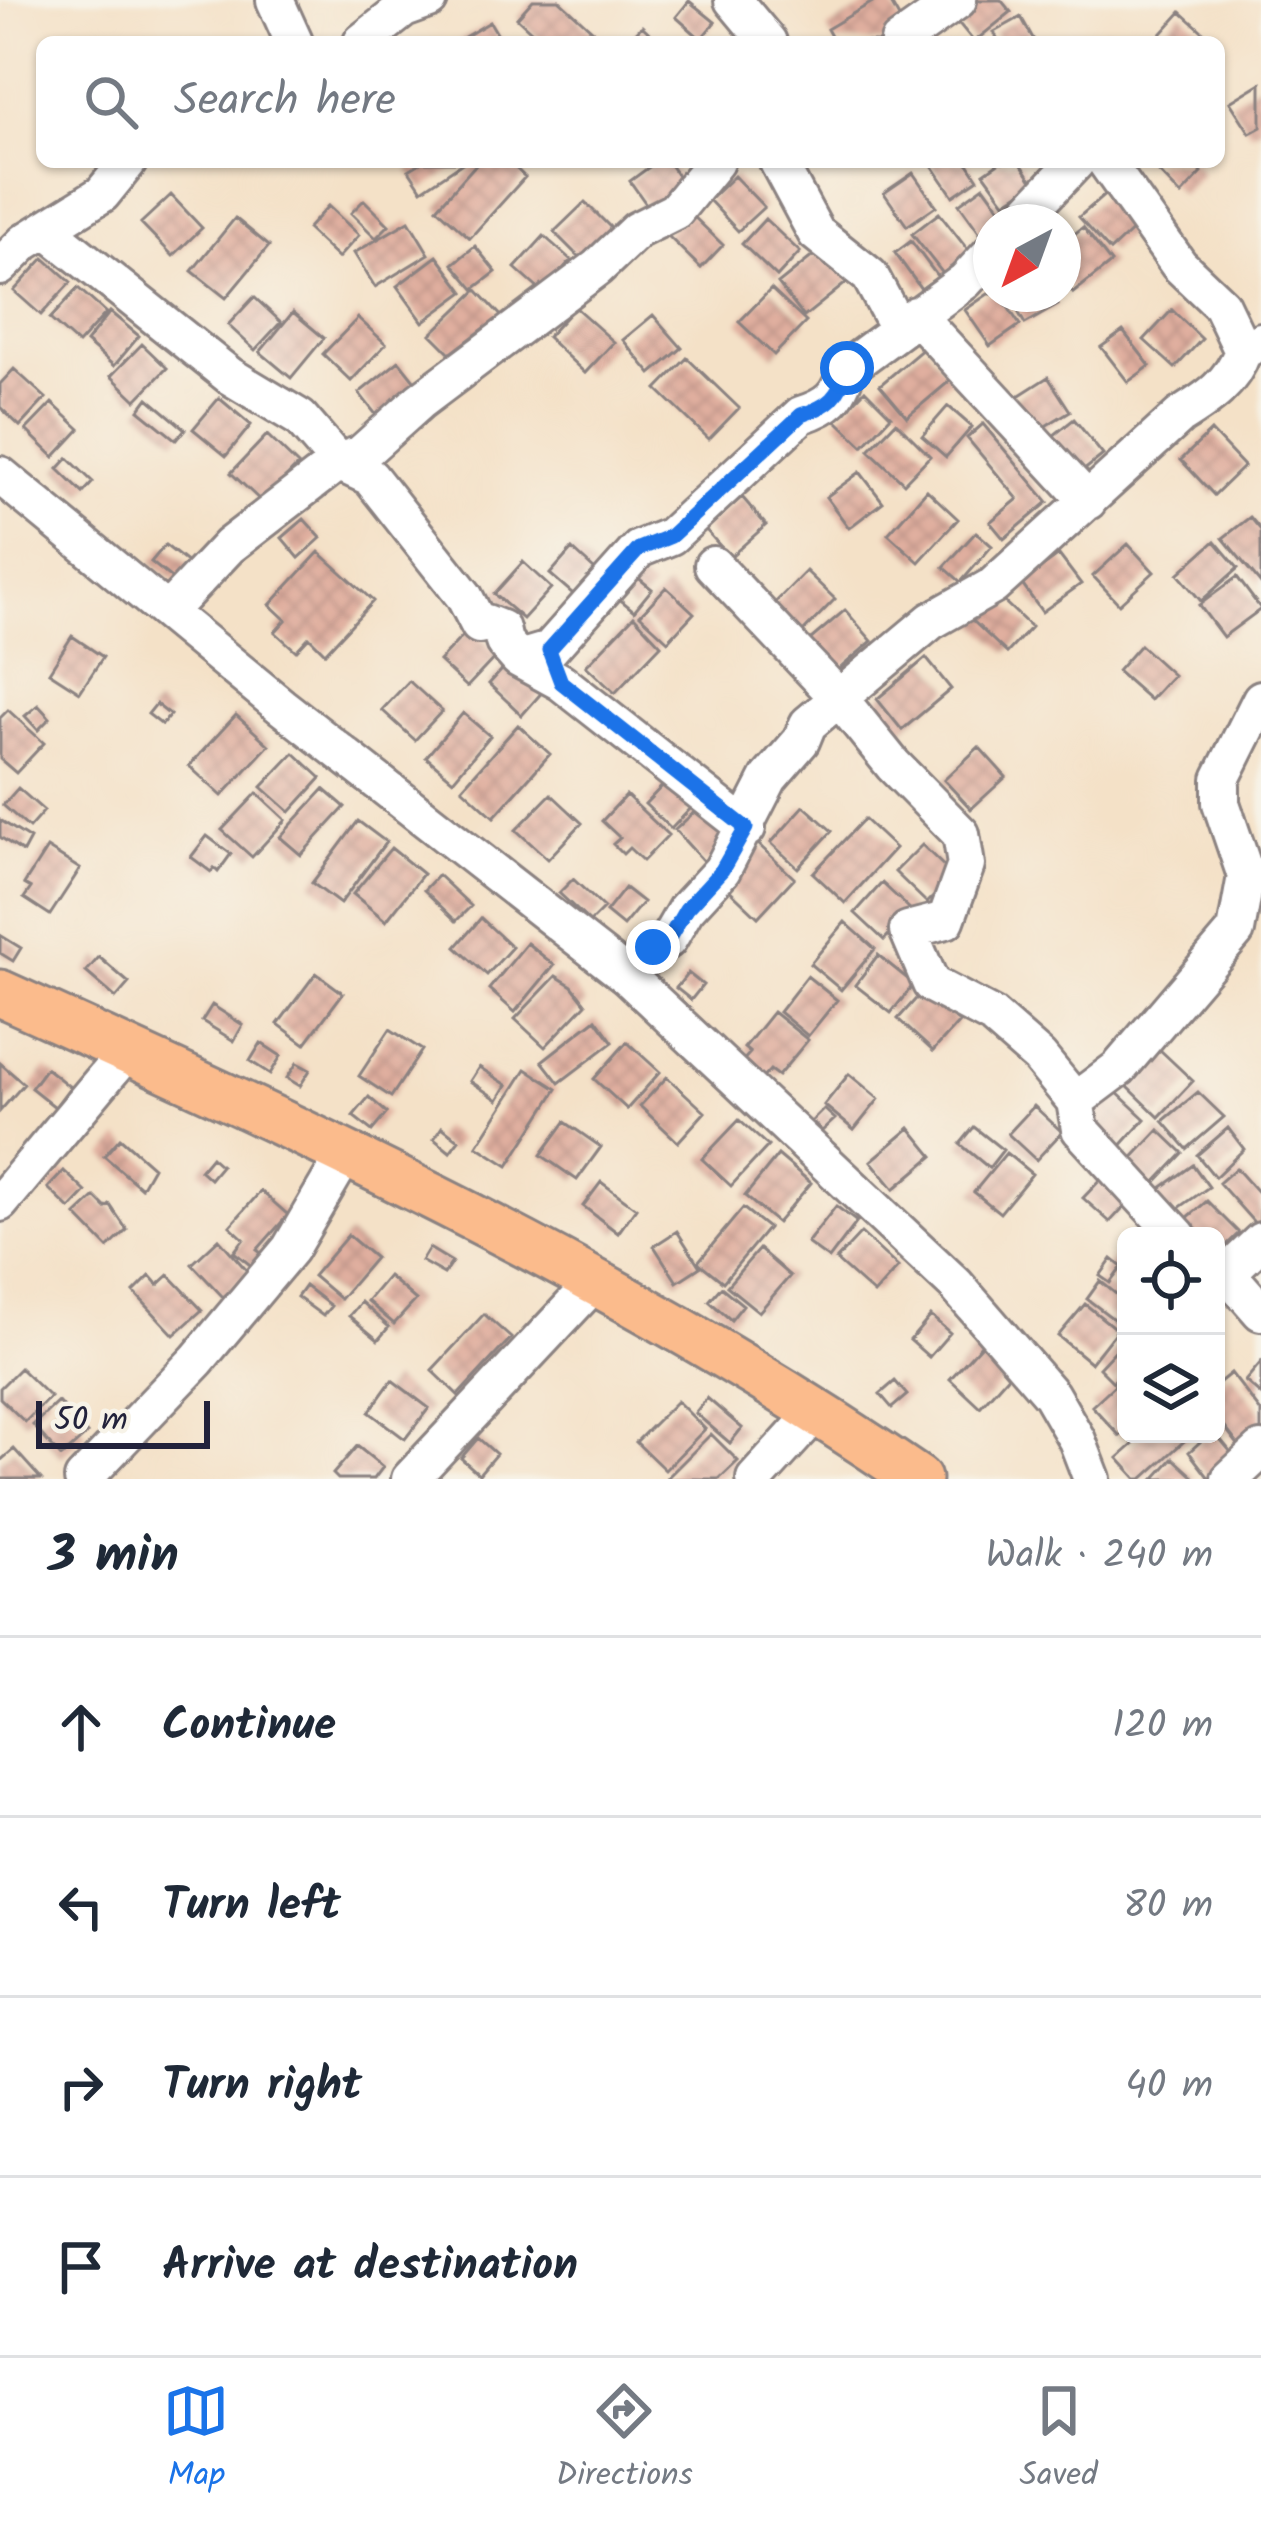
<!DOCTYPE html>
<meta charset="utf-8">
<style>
:root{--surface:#fff;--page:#f6f6f7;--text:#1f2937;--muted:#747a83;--line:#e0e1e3;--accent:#1a73e8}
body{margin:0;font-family:Kalam,sans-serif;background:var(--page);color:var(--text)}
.controls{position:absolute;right:36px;bottom:36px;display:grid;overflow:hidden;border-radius:18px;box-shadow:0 3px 9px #0004}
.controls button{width:108px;height:108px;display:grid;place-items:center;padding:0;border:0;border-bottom:3px solid var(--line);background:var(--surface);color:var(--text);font:60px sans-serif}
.compass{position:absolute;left:973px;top:204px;width:108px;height:108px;border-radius:50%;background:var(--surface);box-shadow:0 3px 9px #0004;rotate:221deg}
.scale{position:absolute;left:36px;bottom:30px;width:174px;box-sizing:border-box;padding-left:12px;border:6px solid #22223b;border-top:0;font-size:33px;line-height:42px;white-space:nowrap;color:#22223b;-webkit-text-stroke:9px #f7f3e8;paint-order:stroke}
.stop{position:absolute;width:36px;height:36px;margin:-27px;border:9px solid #1a73e8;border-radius:50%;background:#fff}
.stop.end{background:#1a73e8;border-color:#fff;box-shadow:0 3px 12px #0008}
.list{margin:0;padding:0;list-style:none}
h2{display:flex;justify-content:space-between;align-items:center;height:156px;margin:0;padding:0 48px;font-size:51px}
h2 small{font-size:39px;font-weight:400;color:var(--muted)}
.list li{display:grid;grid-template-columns:78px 1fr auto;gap:36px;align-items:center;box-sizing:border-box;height:180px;padding:0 48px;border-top:3px solid var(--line)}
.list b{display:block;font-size:45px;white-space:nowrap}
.list em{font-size:39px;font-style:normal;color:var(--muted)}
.icon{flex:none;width:66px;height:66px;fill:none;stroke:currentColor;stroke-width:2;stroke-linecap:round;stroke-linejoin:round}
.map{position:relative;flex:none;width:1261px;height:1479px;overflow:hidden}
.search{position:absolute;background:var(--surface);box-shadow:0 3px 9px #0004;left:36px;right:36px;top:36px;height:132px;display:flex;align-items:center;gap:30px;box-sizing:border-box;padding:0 42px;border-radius:18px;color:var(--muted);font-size:45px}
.sheet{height:876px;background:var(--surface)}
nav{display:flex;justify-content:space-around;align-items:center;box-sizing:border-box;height:168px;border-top:3px solid var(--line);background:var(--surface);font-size:33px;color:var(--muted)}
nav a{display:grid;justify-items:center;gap:6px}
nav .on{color:var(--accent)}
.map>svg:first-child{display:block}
</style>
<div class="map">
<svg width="1261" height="1479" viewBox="0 0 1261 1479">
<defs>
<pattern id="building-cross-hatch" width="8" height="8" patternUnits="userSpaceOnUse" patternTransform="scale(3)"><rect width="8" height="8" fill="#e0af9f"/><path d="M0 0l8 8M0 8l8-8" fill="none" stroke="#c0968a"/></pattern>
</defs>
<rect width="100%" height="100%" fill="#f7f3e8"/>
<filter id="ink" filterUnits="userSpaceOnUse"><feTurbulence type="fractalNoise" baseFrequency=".00833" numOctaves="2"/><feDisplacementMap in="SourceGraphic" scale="24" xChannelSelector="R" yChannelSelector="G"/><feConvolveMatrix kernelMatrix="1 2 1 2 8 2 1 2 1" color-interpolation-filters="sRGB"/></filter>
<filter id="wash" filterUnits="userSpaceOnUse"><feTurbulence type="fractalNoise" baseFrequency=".004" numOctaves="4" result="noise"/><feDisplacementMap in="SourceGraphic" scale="48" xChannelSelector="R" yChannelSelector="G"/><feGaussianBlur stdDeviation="2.7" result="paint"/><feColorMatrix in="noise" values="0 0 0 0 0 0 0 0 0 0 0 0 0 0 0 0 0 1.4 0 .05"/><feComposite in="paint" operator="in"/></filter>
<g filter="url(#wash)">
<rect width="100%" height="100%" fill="#f4e1c7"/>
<g id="blocks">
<!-- building -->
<path fill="url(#building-cross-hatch)" d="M 533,0 L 559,0 L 605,42 L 543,42 L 517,18 Z
M 876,0 L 889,0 L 906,30 L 885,42 L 834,42 L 827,29 Z
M 971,0 L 1001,0 L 1011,12 L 974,42 L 952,15 Z
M 689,1 L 715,22 L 701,39 L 676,17 Z
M 1181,12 L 1212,40 L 1209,42 L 1154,42 Z
M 1021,17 L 1035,42 L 999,42 L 994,32 Z
M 490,22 L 502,42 L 456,42 Z
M 642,26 L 659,42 L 627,42 Z
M 1261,83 L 1261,127 L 1250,133 L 1230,102 Z
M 422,162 L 464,162 L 422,190 L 409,170 Z
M 478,162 L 509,162 L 525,177 L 470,238 L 437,208 Z
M 656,162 L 668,162 L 685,186 L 651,211 L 630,181 Z
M 930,162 L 967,162 L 978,179 L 953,196 Z
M 1000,162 L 1020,162 L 1034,183 L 1005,202 L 984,173 Z
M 1159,162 L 1193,162 L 1202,173 L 1181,195 L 1154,167 Z
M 913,173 L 936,206 L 907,226 L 884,193 Z
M 734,176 L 764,207 L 738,231 L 709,200 Z
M 984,186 L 1010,222 L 991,222 L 991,234 L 984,239 L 959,204 Z
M 1108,192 L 1138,225 L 1110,251 L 1079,217 Z
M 171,195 L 202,228 L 173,256 L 141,223 Z
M 364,200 L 389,225 L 376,238 L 351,213 Z
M 585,202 L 612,229 L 582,260 L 554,232 Z
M 328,206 L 359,235 L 338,258 L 307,229 Z
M 688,211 L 723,245 L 701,268 L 666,234 Z
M 939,213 L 971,254 L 944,275 L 912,234 Z
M 235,218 L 269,246 L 226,298 L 192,271 Z
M 765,219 L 800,252 L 777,277 L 742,244 Z
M 409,221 L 429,254 L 375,287 L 354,253 Z
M 1083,227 L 1111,263 L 1073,293 L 1063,279 L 1063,243 Z
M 544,236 L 571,260 L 542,292 L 515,268 Z
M 911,241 L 938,277 L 921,289 L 895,253 Z
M 475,246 L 496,272 L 474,289 L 453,264 Z
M 819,251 L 851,279 L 804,317 L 778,284 Z
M 437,256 L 464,292 L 423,322 L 397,286 Z
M 44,258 L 71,282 L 41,315 L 14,291 Z
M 78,288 L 106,313 L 78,344 L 50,319 Z
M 771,289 L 806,322 L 774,355 L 739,322 Z
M 477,290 L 505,320 L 460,363 L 431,334 Z
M 988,294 L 999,294 L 1020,325 L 990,346 L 965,310 Z
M 1008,294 L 1051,294 L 1058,305 L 1025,324 Z
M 254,297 L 281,322 L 255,350 L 228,325 Z
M 575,307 L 614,342 L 585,373 L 547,337 Z
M 1172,310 L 1202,339 L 1175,368 L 1144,340 Z
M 110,312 L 139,336 L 114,366 L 86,342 Z
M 293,312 L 324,338 L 291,378 L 260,352 Z
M 653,315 L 682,348 L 651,374 L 623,340 Z
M 358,318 L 386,344 L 351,381 L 323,354 Z
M 1123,331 L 1150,366 L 1128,382 L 1101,347 Z
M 142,344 L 167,368 L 136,400 L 111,376 Z
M 925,347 L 952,379 L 907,417 L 880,385 Z
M 687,358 L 739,408 L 709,439 L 657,389 Z
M 399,361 L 422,390 L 381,421 L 359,393 Z
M 14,369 L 46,398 L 20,426 L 0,407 L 0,384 Z
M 1048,377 L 1070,411 L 1034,433 L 1012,400 Z
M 865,390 L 891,416 L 863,446 L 836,420 Z
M 148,398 L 185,429 L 176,440 L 139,410 Z
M 219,398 L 251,425 L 226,456 L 193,429 Z
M 52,403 L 80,429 L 54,457 L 26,430 Z
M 948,406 L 972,427 L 946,457 L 922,436 Z
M 1074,419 L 1103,455 L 1072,480 L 1043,444 Z
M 896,422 L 930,456 L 904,483 L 869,450 Z
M 983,424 L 1048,502 L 1004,539 L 990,522 L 1018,499 L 967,438 Z
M 1211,431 L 1244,466 L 1214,495 L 1181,460 Z
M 267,435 L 298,465 L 262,502 L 231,473 Z
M 68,458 L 93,482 L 83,493 L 58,469 Z
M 860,472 L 883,502 L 849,528 L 826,497 Z
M 927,490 L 958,519 L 919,562 L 888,534 Z
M 742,497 L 766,525 L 730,557 L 705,529 Z
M 1250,517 L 1261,530 L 1261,584 L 1223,538 Z
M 304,519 L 321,538 L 299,558 L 282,538 Z
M 976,532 L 992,546 L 961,582 L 944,567 Z
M 1215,541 L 1238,568 L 1201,601 L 1178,574 Z
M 1128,544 L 1154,572 L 1119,604 L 1093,576 Z
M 165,545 L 193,567 L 180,585 L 151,562 Z
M 572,549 L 595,570 L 573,594 L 550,574 Z
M 319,552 L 373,601 L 325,653 L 309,637 L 296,651 L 275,632 L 286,620 L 270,605 Z
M 1059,555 L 1081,584 L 1042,612 L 1021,583 Z
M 523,562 L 551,588 L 523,619 L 494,594 Z
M 806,571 L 835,599 L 799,636 L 770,608 Z
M 636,576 L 652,589 L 634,611 L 617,597 Z
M 1237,577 L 1261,609 L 1223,637 L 1199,605 Z
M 666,587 L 694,613 L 668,641 L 640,615 Z
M 997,595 L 1031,627 L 1007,653 L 973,621 Z
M 845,610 L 872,641 L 830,677 L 804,645 Z
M 634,616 L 661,645 L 615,693 L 586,666 Z
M 470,628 L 498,654 L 467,687 L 439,661 Z
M 72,636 L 103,657 L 80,692 L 49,672 Z
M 1140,645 L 1173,675 L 1150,700 L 1117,671 Z
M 926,658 L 951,689 L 902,730 L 877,699 Z
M 511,660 L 544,690 L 522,715 L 489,684 Z
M 409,681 L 442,711 L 415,740 L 382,710 Z
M 156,704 L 170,715 L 162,725 L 148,714 Z
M 38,705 L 50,718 L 38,730 L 25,716 Z
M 8,710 L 44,743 L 16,773 L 0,759 L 0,718 Z
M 463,713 L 490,736 L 453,780 L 426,757 Z
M 236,715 L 269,745 L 222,796 L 189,766 Z
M 518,725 L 550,754 L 494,817 L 462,788 Z
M 979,747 L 1006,777 L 971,809 L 944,780 Z
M 294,753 L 321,778 L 290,812 L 262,787 Z
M 670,778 L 695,804 L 671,829 L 645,804 Z
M 18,788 L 44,811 L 29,828 L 3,805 Z
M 324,789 L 345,807 L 301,855 L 280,837 Z
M 257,793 L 286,820 L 252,857 L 222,830 Z
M 551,794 L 582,823 L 548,859 L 516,830 Z
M 626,795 L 668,835 L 643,861 L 629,848 L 623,854 L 613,844 L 620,838 L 602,821 Z
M 701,806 L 732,840 L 706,864 L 675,830 Z
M 804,806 L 832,831 L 798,868 L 771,843 Z
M 864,819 L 895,848 L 845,903 L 813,873 Z
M 0,820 L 30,839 L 23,852 L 0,837 Z
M 358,821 L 386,842 L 340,904 L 312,883 Z
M 207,836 L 231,854 L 218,872 L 214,868 L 211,872 L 191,857 Z
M 756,842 L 794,878 L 758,917 L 720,881 Z
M 922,845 L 954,876 L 927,903 L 895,872 Z
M 47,848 L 80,869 L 50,915 L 24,898 L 31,888 L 24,884 Z
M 391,848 L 423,874 L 386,921 L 353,894 Z
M 438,875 L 471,906 L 456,921 L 424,890 Z
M 573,879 L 604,908 L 590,922 L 559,893 Z
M 882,883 L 911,910 L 884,940 L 855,913 Z
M 625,888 L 643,902 L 623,926 L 606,912 Z
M 481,918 L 512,947 L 487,975 L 456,947 Z
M 845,922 L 875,949 L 841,990 L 810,964 Z
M 0,935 L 21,948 L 13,961 L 0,953 Z
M 527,943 L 554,965 L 515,1012 L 489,989 Z
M 878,955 L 914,984 L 891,1013 L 855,985 Z
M 99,957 L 129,983 L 116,998 L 86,972 Z
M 316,973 L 343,993 L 305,1044 L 278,1024 Z
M 688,973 L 703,985 L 691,1000 L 676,988 Z
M 556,976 L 572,986 L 586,1004 L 545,1047 L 515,1019 Z
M 807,976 L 837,1000 L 808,1036 L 779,1012 Z
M 924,990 L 959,1022 L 933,1051 L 898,1019 Z
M 212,1005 L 243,1025 L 234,1041 L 202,1021 Z
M 773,1012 L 808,1040 L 778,1076 L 770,1070 L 758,1083 L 739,1065 L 750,1053 L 744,1048 Z
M 596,1019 L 613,1042 L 559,1083 L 542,1061 Z
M 390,1029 L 422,1050 L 391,1097 L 359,1076 Z
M 627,1042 L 660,1072 L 627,1109 L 594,1079 Z
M 261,1043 L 281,1056 L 270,1074 L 250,1061 Z
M 1158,1048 L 1193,1081 L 1159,1117 L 1125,1084 Z
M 0,1063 L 24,1084 L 0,1111 Z
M 297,1063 L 310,1070 L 300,1086 L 287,1078 Z
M 479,1067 L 507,1085 L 498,1100 L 470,1081 Z
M 46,1068 L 70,1087 L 55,1107 L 31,1088 Z
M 526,1069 L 557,1089 L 508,1166 L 477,1146 Z
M 849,1074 L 879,1099 L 854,1130 L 824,1105 Z
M 667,1077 L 705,1112 L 678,1142 L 640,1106 Z
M 1114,1090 L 1145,1119 L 1116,1151 L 1085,1122 Z
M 1198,1092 L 1224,1117 L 1187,1149 L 1163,1121 Z
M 369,1097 L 387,1113 L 372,1131 L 353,1116 Z
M 1034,1106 L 1062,1132 L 1036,1160 L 1008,1134 Z
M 824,1109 L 835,1119 L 822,1131 L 812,1121 Z
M 739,1120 L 768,1146 L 731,1186 L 702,1159 Z
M 565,1122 L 601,1147 L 577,1180 L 541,1155 Z
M 442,1127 L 459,1140 L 450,1152 L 434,1139 Z
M 974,1127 L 1003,1150 L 989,1168 L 960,1144 Z
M 910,1128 L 933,1156 L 894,1189 L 871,1161 Z
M 1228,1128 L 1244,1149 L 1215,1177 L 1197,1155 Z
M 1159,1130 L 1183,1153 L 1148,1190 L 1124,1167 Z
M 120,1138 L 153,1167 L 141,1188 L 104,1156 Z
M 1006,1153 L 1032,1174 L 1000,1213 L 974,1192 Z
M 778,1155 L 811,1183 L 777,1223 L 745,1196 Z
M 211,1157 L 221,1166 L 210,1179 L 200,1170 Z
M 1193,1165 L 1209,1187 L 1169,1215 L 1154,1193 Z
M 1236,1168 L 1261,1196 L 1259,1228 L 1219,1183 Z
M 64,1171 L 86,1192 L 70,1209 L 48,1188 Z
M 1106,1174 L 1132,1198 L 1110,1222 L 1083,1198 Z
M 601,1182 L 636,1208 L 618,1233 L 583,1206 Z
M 261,1191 L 288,1215 L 257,1250 L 269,1259 L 259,1272 L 234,1252 L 244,1239 L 230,1226 Z
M 95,1197 L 106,1208 L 110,1205 L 127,1230 L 108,1248 L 76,1215 Z
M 1207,1201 L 1239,1233 L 1216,1255 L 1216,1236 L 1191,1236 L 1180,1224 Z
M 836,1206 L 857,1222 L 829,1259 L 807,1243 Z
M 743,1208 L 768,1228 L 723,1282 L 698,1262 Z
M 677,1231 L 700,1267 L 677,1282 L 654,1246 Z
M 861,1233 L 898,1267 L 874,1294 L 836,1260 Z
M 348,1235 L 375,1258 L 340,1299 L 313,1276 Z
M 219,1239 L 249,1273 L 223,1297 L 192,1264 Z
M 429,1248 L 452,1262 L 444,1274 L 421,1261 Z
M 759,1249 L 790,1276 L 759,1312 L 727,1286 Z
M 1112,1259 L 1122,1267 L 1110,1283 L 1100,1276 Z
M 169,1275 L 202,1310 L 174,1335 L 134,1292 L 150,1276 L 158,1285 Z
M 388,1276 L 416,1300 L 394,1324 L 367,1301 Z
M 1100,1281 L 1126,1302 L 1116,1321 L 1087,1299 Z
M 305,1286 L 331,1306 L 323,1316 L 297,1297 Z
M 721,1287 L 743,1305 L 731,1320 L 709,1301 Z
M 361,1302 L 389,1327 L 378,1340 L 349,1316 Z
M 1085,1304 L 1117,1330 L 1091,1363 L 1058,1336 Z
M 484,1314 L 511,1338 L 458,1395 L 432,1370 Z
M 931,1316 L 950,1333 L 929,1357 L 910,1340 Z
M 1126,1339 L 1126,1367 L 1113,1382 L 1099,1368 Z
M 982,1344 L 1012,1371 L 980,1407 L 950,1379 Z
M 1261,1362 L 1261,1395 L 1245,1381 Z
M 20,1368 L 50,1397 L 25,1422 L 0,1398 L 0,1388 Z
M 1231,1373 L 1261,1412 L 1261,1430 L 1240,1447 L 1216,1416 L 1216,1385 Z
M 1121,1379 L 1126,1384 L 1126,1430 L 1120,1436 L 1092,1406 Z
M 392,1380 L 429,1408 L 405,1439 L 369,1412 Z
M 895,1381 L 907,1395 L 892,1408 L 880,1394 Z
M 707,1398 L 742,1428 L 730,1443 L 695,1413 Z
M 677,1401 L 705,1429 L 665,1470 L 636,1442 Z
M 58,1402 L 87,1434 L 61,1457 L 33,1425 Z
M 711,1434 L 738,1461 L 719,1479 L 666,1479 Z
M 1145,1434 L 1192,1434 L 1142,1479 L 1137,1479 L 1118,1458 Z
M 1209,1434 L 1216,1434 L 1235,1457 L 1209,1478 L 1189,1452 Z
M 478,1438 L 496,1454 L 479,1474 L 461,1458 Z
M 357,1446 L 383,1467 L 374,1479 L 338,1479 L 333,1474 Z
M 14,1449 L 41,1479 L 0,1479 L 0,1461 Z
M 1173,1458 L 1196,1479 L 1154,1479 Z"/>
</g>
</g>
<g filter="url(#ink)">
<use href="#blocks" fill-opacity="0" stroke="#8b8281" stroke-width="3"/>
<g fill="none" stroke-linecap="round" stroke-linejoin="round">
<defs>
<path id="minor" d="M 275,0 L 294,42
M 733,0 L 768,42
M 362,42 L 404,9 L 429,0
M 899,42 L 958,0
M 778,162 L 816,233 L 870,276 L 898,328
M 1106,162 L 1179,265 L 1221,305 L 1243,351
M 1019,222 L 1076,162
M 47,230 L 230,376 L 300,418 L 338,462 L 370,477 L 464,596 L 479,625 L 486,623 L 501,629 L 504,642 L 519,659 L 549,650 L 639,549 L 671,536 L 801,415 C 829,406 839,397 847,368 L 965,281 L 991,253
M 0,267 L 25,242 L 102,194 L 128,162
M 916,315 L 1088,501
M 0,475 L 281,706 L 627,976 L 955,1284 L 1051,1395 L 1077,1440 L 1092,1479
M 713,565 L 839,698 L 893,765 L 961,834 L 966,865 L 946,920 L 908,930 L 931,984 L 992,1016 L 1039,1057 L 1075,1101 L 1080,1129 L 1178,1236
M 167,612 L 229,546 L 338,462 L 361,454 L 420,401 L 597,268 L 637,230 L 675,211 L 715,162
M 519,659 L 561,682 L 747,828
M 627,976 L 653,947 L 668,940 L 686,909 L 722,870 L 769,778 L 801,741 L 808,724 L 931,621 L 993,586 L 1180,416 C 1209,398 1231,384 1243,351 L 1261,341
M 1075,1101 L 1119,1068 L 1236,931 L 1246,876 L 1221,803 L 1221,779 L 1261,699
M 0,1203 L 128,1050
M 1216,1273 L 1227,1273 L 1261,1241
M 1227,1273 L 1261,1312
M 83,1479 L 197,1360 L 290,1249 L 345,1155
M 410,1479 L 595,1282
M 755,1479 L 818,1410
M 1230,1479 L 1261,1450"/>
<path id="major" d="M 0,993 C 314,1135 633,1283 918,1479"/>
</defs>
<!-- minor casing -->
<use href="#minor" stroke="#8b8281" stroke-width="42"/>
<!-- major casing -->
<use href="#major" stroke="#8b8281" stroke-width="51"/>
<!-- minor -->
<use href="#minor" stroke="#fff" stroke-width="36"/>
<!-- major -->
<use href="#major" stroke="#fbbb8c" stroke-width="45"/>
</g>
</g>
<g fill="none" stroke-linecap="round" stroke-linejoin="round" filter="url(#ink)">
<!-- route -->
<path stroke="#1a73e8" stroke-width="15" d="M 653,947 L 668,940 L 686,909 L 722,870 L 746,828 L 561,682 L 549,650 L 639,549 L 671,536 L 801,415 C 829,406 839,397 847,368"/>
</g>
</svg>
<div class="controls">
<button><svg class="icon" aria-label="locate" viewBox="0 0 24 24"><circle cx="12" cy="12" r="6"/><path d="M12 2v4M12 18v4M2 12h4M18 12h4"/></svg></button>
<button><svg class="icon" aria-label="layers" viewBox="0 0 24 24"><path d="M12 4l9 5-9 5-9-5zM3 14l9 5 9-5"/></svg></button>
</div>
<svg class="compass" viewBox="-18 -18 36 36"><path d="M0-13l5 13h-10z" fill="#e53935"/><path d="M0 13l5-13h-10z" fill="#747a83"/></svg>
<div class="scale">50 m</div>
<div class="stop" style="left:847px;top:368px"></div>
<div class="stop end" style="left:653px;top:947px"></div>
<div class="search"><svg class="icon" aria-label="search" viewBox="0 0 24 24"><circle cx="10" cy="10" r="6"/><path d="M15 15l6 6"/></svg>Search here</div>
</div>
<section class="sheet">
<h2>3 min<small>Walk · 240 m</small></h2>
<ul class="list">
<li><svg class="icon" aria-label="ahead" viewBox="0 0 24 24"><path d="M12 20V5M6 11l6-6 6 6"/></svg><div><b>Continue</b></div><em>120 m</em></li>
<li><svg class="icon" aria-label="left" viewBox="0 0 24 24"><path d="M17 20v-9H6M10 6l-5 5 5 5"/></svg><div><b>Turn left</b></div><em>80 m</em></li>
<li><svg class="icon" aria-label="right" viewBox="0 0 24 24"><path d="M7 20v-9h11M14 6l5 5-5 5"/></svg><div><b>Turn right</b></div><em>40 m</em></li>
<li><svg class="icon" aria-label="arrive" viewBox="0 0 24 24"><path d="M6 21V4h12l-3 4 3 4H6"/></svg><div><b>Arrive at destination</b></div></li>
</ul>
</section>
<nav>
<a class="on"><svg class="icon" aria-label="map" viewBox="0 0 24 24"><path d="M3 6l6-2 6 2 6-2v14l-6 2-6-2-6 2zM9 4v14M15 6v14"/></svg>Map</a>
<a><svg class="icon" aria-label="directions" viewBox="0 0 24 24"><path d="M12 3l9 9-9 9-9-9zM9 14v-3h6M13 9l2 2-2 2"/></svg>Directions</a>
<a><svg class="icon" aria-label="saved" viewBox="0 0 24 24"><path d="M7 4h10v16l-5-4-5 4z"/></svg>Saved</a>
</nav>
